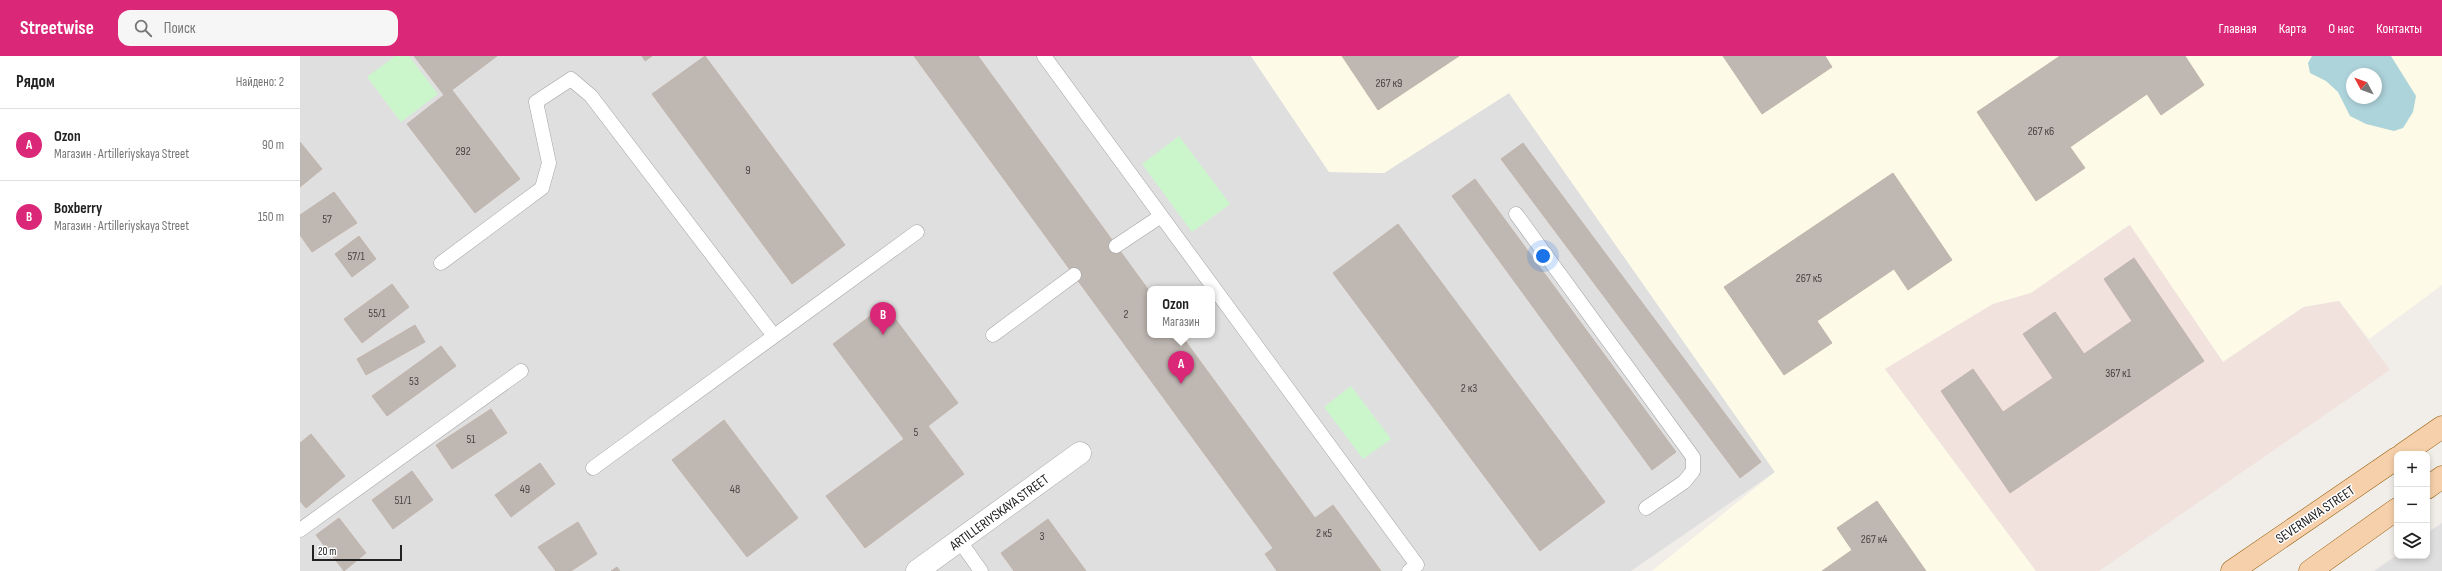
<!DOCTYPE html>
<html lang="ru">
<meta charset="utf-8">
<style>
:root{--surface:#fff;--page:#f6f6f6;--text:#222;--muted:#767676;--line:#e0e0e0;--accent:#db2777}
body{margin:0;font-family:"Sofia Sans Condensed",sans-serif;background:var(--page);color:var(--text)}
.controls{position:absolute;right:12px;bottom:12px;display:grid;overflow:hidden;border-radius:8px;box-shadow:0 2px 6px #0003}
.controls button{width:36px;height:36px;display:grid;place-items:center;padding:0;border:0;border-bottom:1px solid var(--line);background:var(--surface);color:var(--text);font:20px sans-serif}
.compass{position:absolute;left:2046px;top:12px;width:36px;height:36px;border-radius:50%;background:var(--surface);box-shadow:0 2px 6px #0003;rotate:311deg}
.scale{position:absolute;left:12px;bottom:10px;width:90px;box-sizing:border-box;padding-left:4px;border:2px solid #222;border-top:0;font-size:11px;line-height:14px;white-space:nowrap;color:#222;-webkit-text-stroke:3px #fff;paint-order:stroke}
.you{position:absolute;left:1243px;top:200px;width:14px;height:14px;margin:-10px;border:3px solid #fff;border-radius:50%;background:#1a73e8;box-shadow:0 0 0 6px #1a73e833}
.badge{display:grid;place-items:center;width:26px;height:26px;border-radius:50%;background:var(--accent);color:#fff;font-size:13px;font-weight:700}
.pin{position:absolute;translate:-50% -33px;filter:drop-shadow(0 1px 2px #0008)}
.pin::after{content:'';position:absolute;top:21px;width:14px;height:12px;background:inherit;clip-path:polygon(0 0,100% 0,50% 100%)}
.popup{position:absolute;left:847px;top:230px;width:68px;height:52px;box-sizing:border-box;display:grid;place-content:center;border-radius:8px;background:var(--surface);filter:drop-shadow(0 1px 3px #0005);font-size:13px;white-space:nowrap;color:var(--muted)}
.popup b{font-size:15px;color:var(--text)}
.popup::after{content:'';position:absolute;left:50%;top:100%;margin-left:-8px;border:8px solid transparent;border-top-color:var(--surface)}
.list{margin:0;padding:0;list-style:none}
h2{display:flex;justify-content:space-between;align-items:center;height:52px;margin:0;padding:0 16px;font-size:17px}
h2 small{font-size:13px;font-weight:400;color:var(--muted)}
.list li{display:grid;grid-template-columns:26px 1fr auto;gap:12px;align-items:center;box-sizing:border-box;height:72px;padding:0 16px;border-top:1px solid var(--line)}
.list b{display:block;font-size:15px;white-space:nowrap}
.list p{margin:0;font-size:13px;white-space:nowrap;color:var(--muted)}
.list em{font-size:13px;font-style:normal;color:var(--muted)}
.icon{flex:none;width:22px;height:22px;fill:none;stroke:currentColor;stroke-width:2;stroke-linecap:round;stroke-linejoin:round}
.map{position:relative;flex:none;width:2142px;height:515px;overflow:hidden}
header{display:flex;align-items:center;gap:24px;box-sizing:border-box;height:56px;padding:0 20px;background:var(--accent);color:#fff}
header strong{font-size:19px}
nav{display:flex;gap:22px;margin-inline-start:auto;font-size:14px}
.search{width:280px;height:36px;background:var(--page);display:flex;align-items:center;gap:10px;box-sizing:border-box;padding:0 14px;border-radius:12px;color:var(--muted);font-size:15px}
main{display:flex}
aside{flex:1;background:var(--surface)}
.map>svg:first-child{display:block}
</style>
<header>
<strong>Streetwise</strong>
<div class="search"><svg class="icon" aria-label="search" viewBox="0 0 24 24"><circle cx="10" cy="10" r="6"/><path d="M15 15l6 6"/></svg>Поиск</div>
<nav><a>Главная</a><a>Карта</a><a>О нас</a><a>Контакты</a></nav>
</header>
<main>
<aside>
<h2>Рядом<small>Найдено: 2</small></h2>
<ul class="list">
<li><span class="badge">A</span><div><b>Ozon</b><p>Магазин · Artilleriyskaya Street</p></div><em>90 m</em></li>
<li><span class="badge">B</span><div><b>Boxberry</b><p>Магазин · Artilleriyskaya Street</p></div><em>150 m</em></li>
</ul>
</aside>
<div class="map">
<svg width="2142" height="515" viewBox="0 0 2142 515">
<rect width="100%" height="100%" fill="#f1eee9"/>
<!-- residential -->
<path fill="#e0dfdf" fill-rule="evenodd" d="M 0,0 L 951,0 L 1029,116 L 1084,117 L 1209,37 L 1475,416 L 1331,515 L 0,515 ZM 850,233 L 912,233 L 912,279 L 850,279 Z
M 2142,467 L 2142,515 L 2074,515 L 2097,499 L 2127,500 L 2127,477 Z"/>
<!-- education -->
<path fill="#fdfbe7" fill-rule="evenodd" d="M 951,0 L 2142,0 L 2142,229 L 2069,283 L 2039,245 L 2003,251 L 1923,306 L 1829,169 L 1731,237 L 1693,248 L 1585,313 L 1736,515 L 1352,515 L 1475,416 L 1209,37 L 1084,117 L 1029,116 ZM 2052,18 L 2076,18 L 2076,42 L 2052,42 Z"/>
<!-- military -->
<path fill="#f1e2de" d="M 1830,169 L 1923,306 L 2004,251 L 2039,245 L 2090,314 L 1799,515 L 1736,515 L 1585,313 L 1693,248 L 1731,237 Z"/>
<!-- park -->
<path fill="#cbf6cc" d="M 95,0 L 109,0 L 138,38 L 101,66 L 67,21 Z
M 879,80 L 930,148 L 892,176 L 842,108 Z
M 1051,330 L 1091,383 L 1063,403 L 1024,351 Z"/>
<!-- water -->
<path fill="#aed4db" fill-rule="evenodd" d="M 2012,0 L 2091,0 L 2116,40 L 2113,56 L 2103,72 L 2094,75 L 2066,68 L 2050,60 L 2038,36 L 2026,25 L 2010,17 L 2008,7 ZM 2052,18 L 2076,18 L 2076,42 L 2052,42 Z"/>
<!-- building -->
<path fill="#bfb7b2" stroke="#c2b5ad" d="M 114,0 L 197,0 L 152,34 L 220,123 L 175,157 L 107,68 L 144,39 Z
M 342,0 L 352,0 L 345,5 Z
M 405,0 L 545,189 L 492,228 L 352,38 Z
M 614,0 L 678,0 L 850,236 L 850,279 L 881,279 L 1015,462 L 973,492 Z
M 1042,0 L 1159,0 L 1078,54 Z
M 1423,0 L 1525,0 L 1532,11 L 1462,58 Z
M 1760,0 L 1885,0 L 1904,29 L 1861,59 L 1847,38 L 1770,91 L 1785,112 L 1736,145 L 1677,56 Z
M 0,86 L 22,113 L 0,131 Z
M 1223,87 L 1461,406 L 1440,422 L 1201,103 Z
M 1593,117 L 1652,204 L 1608,234 L 1594,213 L 1517,265 L 1532,287 L 1484,319 L 1424,231 Z
M 1175,123 L 1376,396 L 1352,414 L 1152,140 Z
M 34,136 L 57,167 L 12,196 L 0,179 L 0,159 Z
M 1098,168 L 1305,446 L 1240,495 L 1033,217 Z
M 59,180 L 76,203 L 52,221 L 35,198 Z
M 1834,202 L 1904,305 L 1710,437 L 1641,335 L 1673,313 L 1703,356 L 1753,322 L 1723,278 L 1755,256 L 1784,298 L 1832,265 L 1804,223 Z
M 92,228 L 109,251 L 62,287 L 44,263 Z
M 585,249 L 658,347 L 628,370 L 664,418 L 565,492 L 526,440 L 604,383 L 533,288 Z
M 115,269 L 125,286 L 66,319 L 57,303 Z
M 141,290 L 156,310 L 87,360 L 72,340 Z
M 191,353 L 207,377 L 152,413 L 136,389 Z
M 424,364 L 498,462 L 447,501 L 372,404 Z
M 11,378 L 45,420 L 6,452 L 0,445 L 0,387 Z
M 240,407 L 255,428 L 211,461 L 195,439 Z
M 112,415 L 133,444 L 93,473 L 72,444 Z
M 1577,445 L 1626,515 L 1522,515 L 1552,494 L 1537,472 Z
M 1033,449 L 1081,515 L 977,515 L 965,498 Z
M 39,462 L 66,497 L 44,515 L 16,479 Z
M 748,463 L 786,515 L 714,515 L 701,497 Z
M 278,466 L 297,498 L 271,515 L 256,515 L 238,491 Z
M 317,511 L 320,515 L 311,515 Z"/>
<g fill="none" stroke-linecap="round" stroke-linejoin="round">
<defs>
<path id="service" d="M 744,0 L 1117,509 L 1109,515
M 1216,158 L 1393,401 L 1393,415 L 1384,426 L 1346,452
M 816,190 L 861,160
M 141,207 L 242,132 L 249,107 L 236,46 L 271,23 L 291,40 L 474,280
M 693,279 L 774,219
M 293,412 L 617,176
M 0,474 L 221,315
M 659,484 L 681,515"/>
<path id="minor" d="M 617,515 L 780,397"/>
<path id="primary" d="M 2103,398 L 2142,371
M 2127,432 L 2142,421
M 1932,515 L 2097,402
M 2010,515 L 2097,453"/>
</defs>
<!-- service casing -->
<use href="#service" stroke="#a3a3a3" stroke-width="15"/>
<!-- minor casing -->
<use href="#minor" stroke="#a3a3a3" stroke-width="23"/>
<!-- primary casing -->
<use href="#primary" stroke="#945d0c" stroke-width="23"/>
<!-- service -->
<use href="#service" stroke="#fff" stroke-width="14"/>
<!-- minor -->
<use href="#minor" stroke="#fff" stroke-width="22"/>
<!-- primary -->
<use href="#primary" stroke="#f5d0aa" stroke-width="22"/>
</g>
<g text-anchor="middle" stroke-width="3" stroke-linejoin="round" paint-order="stroke">
<!-- number labels -->
<g font-size="12" fill="#494746">
<text x="1089" y="31">267 к9</text>
<text x="1741" y="79">267 к6</text>
<text x="163" y="99">292</text>
<text x="448" y="118">9</text>
<text x="27" y="167">57</text>
<text x="56" y="204">57/1</text>
<text x="1509" y="226">267 к5</text>
<text x="77" y="261">55/1</text>
<text x="826" y="262">2</text>
<text x="1818" y="321">367 к1</text>
<text x="114" y="329">53</text>
<text x="1169" y="336">2 к3</text>
<text x="616" y="380">5</text>
<text x="171" y="387">51</text>
<text x="225" y="437">49</text>
<text x="435" y="437">48</text>
<text x="103" y="448">51/1</text>
<text x="1024" y="481">2 к5</text>
<text x="742" y="484">3</text>
<text x="1574" y="487">267 к4</text>
</g>
<!-- street labels -->
<g font-size="14" fill="#222" stroke="#fff">
<text transform="translate(699 456) rotate(-36)" y="5">ARTILLERIYSKAYA STREET</text>
<text transform="translate(2015 458) rotate(-34)" y="5">SEVERNAYA STREET</text>
</g>
</g>
</svg>
<div class="controls">
<button>+</button>
<button>−</button>
<button><svg class="icon" aria-label="layers" viewBox="0 0 24 24"><path d="M12 4l9 5-9 5-9-5zM3 14l9 5 9-5"/></svg></button>
</div>
<svg class="compass" viewBox="-18 -18 36 36"><path d="M0-13l5 13h-10z" fill="#e53935"/><path d="M0 13l5-13h-10z" fill="#767676"/></svg>
<div class="scale">20 m</div>
<div class="you"></div>
<div class="pin badge" style="left:881px;top:328px">A</div>
<div class="popup"><b>Ozon</b>Магазин</div>
<div class="pin badge" style="left:583px;top:279px">B</div>
</div>
</main>
